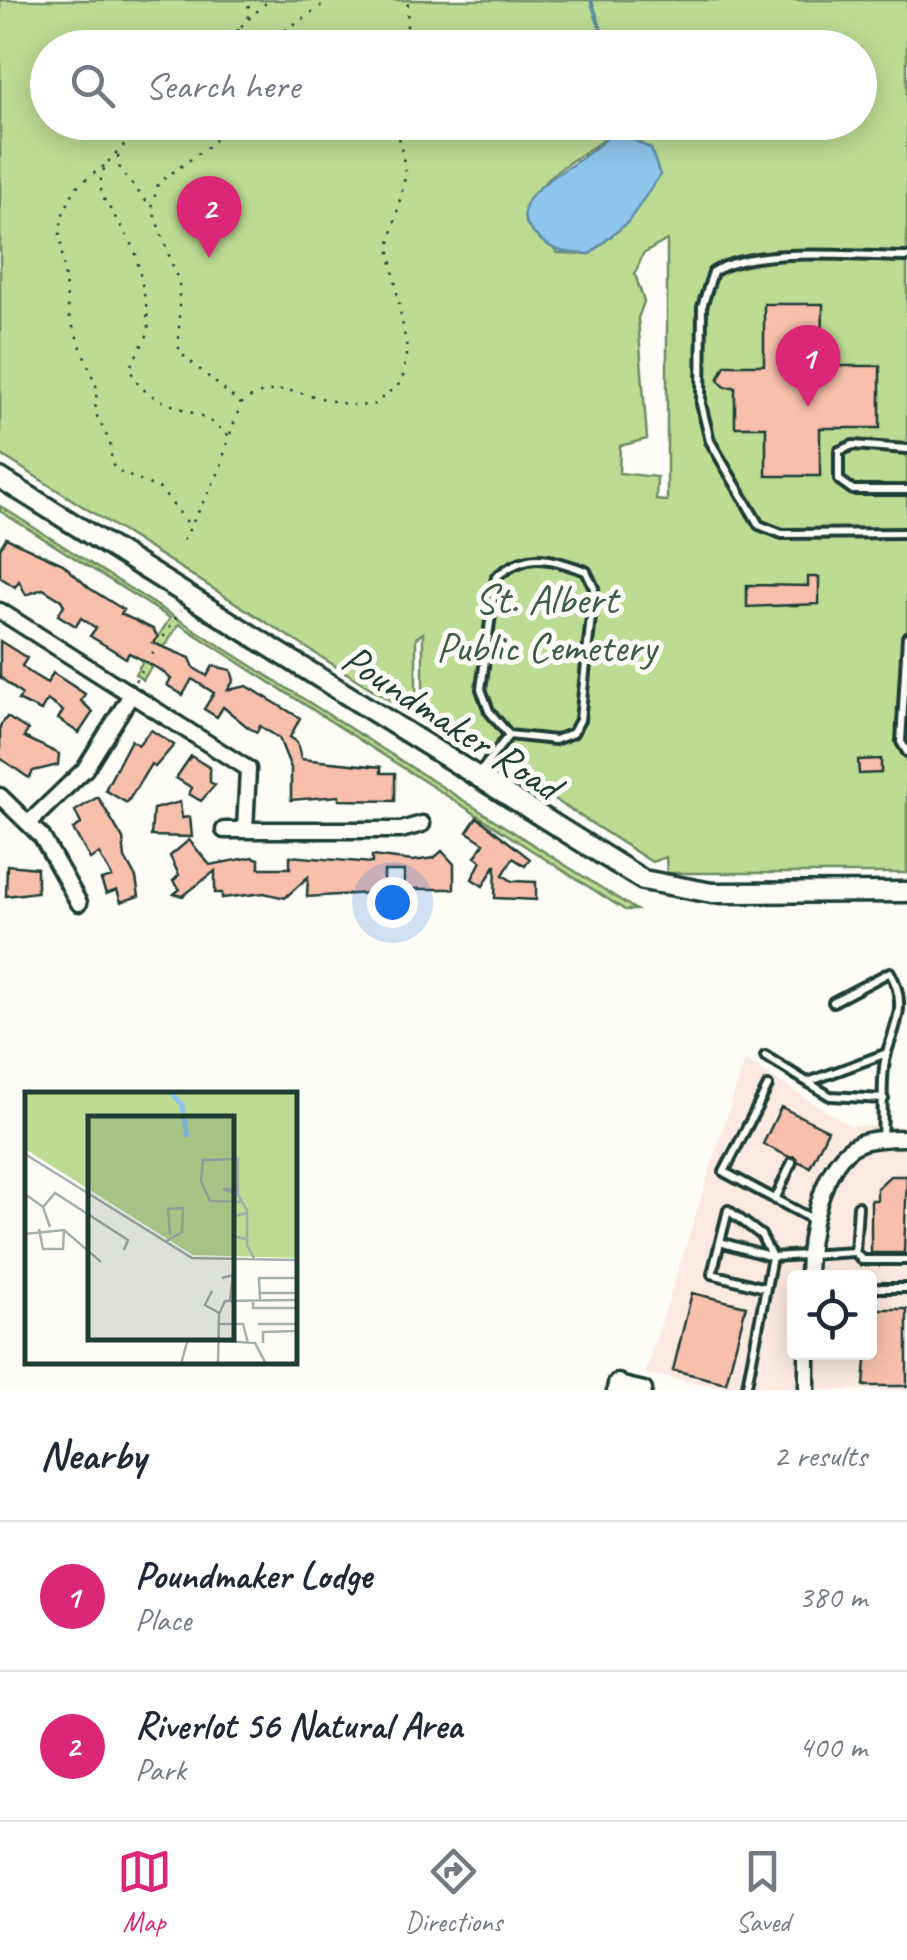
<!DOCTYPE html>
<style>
:root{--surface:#fff;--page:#f6f6f7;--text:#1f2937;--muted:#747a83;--line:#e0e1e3;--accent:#db2777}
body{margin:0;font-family:Caveat,sans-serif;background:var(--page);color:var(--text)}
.controls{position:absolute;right:30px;bottom:30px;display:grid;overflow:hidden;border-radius:10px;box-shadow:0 5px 25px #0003}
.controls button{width:90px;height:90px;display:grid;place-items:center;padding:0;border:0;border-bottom:2px solid var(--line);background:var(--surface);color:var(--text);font:50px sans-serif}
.you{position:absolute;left:392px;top:902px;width:35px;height:35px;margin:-25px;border:8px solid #fff;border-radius:50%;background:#1a73e8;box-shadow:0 0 0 15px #1a73e833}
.badge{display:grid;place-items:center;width:65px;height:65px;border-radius:50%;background:var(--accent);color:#fff;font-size:32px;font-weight:700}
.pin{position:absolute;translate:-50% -82px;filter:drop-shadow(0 2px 5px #0008)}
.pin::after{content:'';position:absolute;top:52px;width:35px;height:30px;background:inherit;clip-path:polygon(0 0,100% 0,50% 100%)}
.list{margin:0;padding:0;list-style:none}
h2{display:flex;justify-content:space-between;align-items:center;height:130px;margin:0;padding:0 40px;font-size:42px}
h2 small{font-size:32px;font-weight:400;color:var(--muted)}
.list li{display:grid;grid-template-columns:65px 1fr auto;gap:30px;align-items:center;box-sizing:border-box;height:150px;padding:0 40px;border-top:2px solid var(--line)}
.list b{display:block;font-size:38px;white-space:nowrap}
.list p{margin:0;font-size:32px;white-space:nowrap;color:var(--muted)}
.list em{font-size:32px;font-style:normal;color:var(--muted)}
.icon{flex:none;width:55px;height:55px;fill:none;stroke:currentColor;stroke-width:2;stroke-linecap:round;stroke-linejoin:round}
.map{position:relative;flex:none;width:907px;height:1390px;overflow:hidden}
.search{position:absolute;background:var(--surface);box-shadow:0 5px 25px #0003;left:30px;right:30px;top:30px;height:110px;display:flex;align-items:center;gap:25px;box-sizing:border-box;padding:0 35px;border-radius:55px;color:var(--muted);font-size:38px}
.sheet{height:430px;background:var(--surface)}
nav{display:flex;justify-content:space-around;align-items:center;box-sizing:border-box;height:140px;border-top:2px solid var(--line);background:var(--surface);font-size:28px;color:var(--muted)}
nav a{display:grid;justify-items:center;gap:5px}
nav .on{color:var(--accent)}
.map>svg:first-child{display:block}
</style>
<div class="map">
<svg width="907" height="1390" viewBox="0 0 907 1390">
<rect width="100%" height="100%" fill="#fdfcf7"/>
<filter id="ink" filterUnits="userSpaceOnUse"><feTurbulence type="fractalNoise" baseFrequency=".01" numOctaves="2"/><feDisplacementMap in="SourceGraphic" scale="20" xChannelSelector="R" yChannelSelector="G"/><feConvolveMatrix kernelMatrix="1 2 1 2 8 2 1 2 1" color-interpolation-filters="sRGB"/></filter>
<g filter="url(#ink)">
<!-- built -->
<path fill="#fceae1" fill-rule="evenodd" d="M 745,1060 L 850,1126 L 907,1126 L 907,1390 L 739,1390 L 645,1374 ZM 794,1278 L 870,1278 L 870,1352 L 794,1352 Z"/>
<!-- green -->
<path fill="#bcdb93" stroke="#6e8c64" stroke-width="2.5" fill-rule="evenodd" d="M 0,0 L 907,0 L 907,873 L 667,873 L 666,857 L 652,862 L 423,715 L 423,633 L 416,638 L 416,717 L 0,454 ZM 48,48 L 860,48 L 860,122 L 48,122 ZM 616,131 L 628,222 L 590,254 L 558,253 L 525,216 C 537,173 583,157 616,131 ZM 667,240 L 667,501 L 656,500 L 657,477 L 619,473 L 620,446 L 647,439 L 638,318 L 644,302 L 635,274 L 643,254 Z
M 0,506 L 636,910 L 625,910 L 179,624 L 143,680 L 135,674 L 170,618 L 0,511 Z"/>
<!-- water -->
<path fill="#8fc4ed" stroke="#628ea3" stroke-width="2.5" d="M 616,131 L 651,149 L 660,175 L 628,222 L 590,254 C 565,253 552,252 534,234 C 501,201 560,174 579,160 C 592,151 604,140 616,131 Z"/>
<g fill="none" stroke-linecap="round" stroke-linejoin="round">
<!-- stream -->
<path stroke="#628ea3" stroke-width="4" d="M 591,0 L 607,48
M 615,122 L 616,131"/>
</g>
<!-- building -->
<path fill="#f8bfad" stroke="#1f3d34" stroke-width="2.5" d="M 764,304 L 823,304 L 822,366 L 880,366 L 880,428 L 820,428 L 820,476 L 766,476 L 766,427 L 735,427 L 735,387 L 725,387 L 718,380 L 725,365 L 764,365 Z
M 6,538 L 63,564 L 89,588 L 124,610 L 121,614 L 153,629 L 158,637 L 153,643 L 190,658 L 194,668 L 207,676 L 213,666 L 231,670 L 234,680 L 228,690 L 247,686 L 300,718 L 290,737 L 297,742 L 301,759 L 381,767 L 381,773 L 395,773 L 395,801 L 339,800 L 339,796 L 291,800 L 291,768 L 279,738 L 260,726 L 257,732 L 249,728 L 223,707 L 217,717 L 204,709 L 214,693 L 192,679 L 183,695 L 167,685 L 171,679 L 162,671 L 129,653 L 126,658 L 90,636 L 96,628 L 81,618 L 76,626 L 58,615 L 64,605 L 61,600 L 43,589 L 26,595 L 19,581 L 15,587 L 0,577 L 0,548 Z
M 808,577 L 819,577 L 819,604 L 747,607 L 747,585 L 808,586 Z
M 0,641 L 27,658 L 22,666 L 29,672 L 47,683 L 53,673 L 85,694 L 81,701 L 93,712 L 79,733 L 58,719 L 63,711 L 47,700 L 41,711 L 18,700 L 22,695 L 0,677 Z
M 7,717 L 28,730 L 24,737 L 59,754 L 58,765 L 33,771 L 29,778 L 0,758 L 0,726 Z
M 151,730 L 174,745 L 155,767 L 151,764 L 127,803 L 105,790 L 131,740 L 138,745 Z
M 191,756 L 210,768 L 210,782 L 215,785 L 201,801 L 189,794 L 192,788 L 176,778 Z
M 881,759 L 881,773 L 859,774 L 858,760 Z
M 98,797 L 123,839 L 125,858 L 136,878 L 139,896 L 121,902 L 117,890 L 106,894 L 101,880 L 112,877 L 99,854 L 90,859 L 73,829 L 81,824 L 75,811 Z
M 180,802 L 182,818 L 190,817 L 192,837 L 151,836 L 153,809 Z
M 477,817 L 530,859 L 525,866 L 513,858 L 503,875 L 512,881 L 536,882 L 536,900 L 495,898 L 496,864 L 483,886 L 472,879 L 481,861 L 475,857 L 484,843 L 467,832 Z
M 189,840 L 210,865 L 253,857 L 259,859 L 259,868 L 290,868 L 290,856 L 372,863 L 372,856 L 413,861 L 434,858 L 442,851 L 454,864 L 454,889 L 404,889 L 404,871 L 384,871 L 384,892 L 307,897 L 308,877 L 285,898 L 264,893 L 222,898 L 222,893 L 215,893 L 215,871 L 183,896 L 174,894 L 180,889 L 173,881 L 179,875 L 170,856 Z
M 7,865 L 37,868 L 37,892 L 6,896 Z
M 781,1107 L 828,1130 L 810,1167 L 763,1144 Z
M 890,1176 L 907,1176 L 904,1253 L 871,1253 L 871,1200 L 877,1200 L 877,1188 Z
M 692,1293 L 746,1306 L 726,1383 L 673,1370 Z
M 870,1309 L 907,1309 L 907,1386 L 864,1386 Z"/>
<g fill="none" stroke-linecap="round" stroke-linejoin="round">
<defs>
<path id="service" d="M 907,257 C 854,257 757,245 713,272 L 702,307 L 701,404 L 710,441 L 759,525 L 782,534 L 907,533
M 907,449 L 853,445 L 839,451 L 839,480 L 853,490 L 907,490
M 907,637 L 901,742 L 907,752
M 480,772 L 509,735 L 555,740 L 573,733 L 580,720 L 594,588 L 586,571 C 548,558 529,550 496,577 L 481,689 L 489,711 L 509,735
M 833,1002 L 890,972 C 907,1003 897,1021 887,1052 C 880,1077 884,1111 882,1138
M 765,1056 L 830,1096 L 884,1099
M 808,1082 L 887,1053
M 768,1086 L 724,1172 L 812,1219
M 775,1200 L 792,1162
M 720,1242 L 772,1257 L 855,1252 L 858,1206
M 855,1252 L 862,1260 L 907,1260
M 870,1288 L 907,1288
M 746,1390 L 772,1257 L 761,1235 L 728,1210 L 712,1274 L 765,1288"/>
<path id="minor" d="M 0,611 L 248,769 L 245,830 L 224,830
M 0,796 L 42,837 L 79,903
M 30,822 L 85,769 L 131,695
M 245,830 L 401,830 L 422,824
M 808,1278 C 808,1240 820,1160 860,1143 C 874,1138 892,1138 907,1138
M 618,1384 L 644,1390
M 807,1390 L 807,1352"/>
<path id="tertiary" d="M 0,478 L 643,880 L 712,893 L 907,892
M 617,1390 L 618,1384"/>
</defs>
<!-- service casing -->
<use href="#service" stroke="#1f3d34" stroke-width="14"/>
<!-- minor casing -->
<use href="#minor" stroke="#1f3d34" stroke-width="21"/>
<!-- tertiary casing -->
<use href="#tertiary" stroke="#1f3d34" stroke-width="25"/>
<!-- path -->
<path stroke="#1f3d34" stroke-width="2.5" stroke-dasharray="2.5 8" stroke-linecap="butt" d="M 248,18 L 249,0
M 238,29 L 239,48
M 218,48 L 269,0
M 259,48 L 330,0
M 406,48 L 408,0
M 146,122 L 105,165 L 100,183 L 102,196 L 135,249 L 146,304 L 149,332 L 130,367 C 140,409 196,402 229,436 L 220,470 L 180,547
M 118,156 L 120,170 L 151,207
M 104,166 L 76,187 L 62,216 L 60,235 L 69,317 L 97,388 L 95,412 L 110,443 L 112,464 L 117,471 L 160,489 L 191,527
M 241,404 C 282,370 329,411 373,405 L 402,382 L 407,349 L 389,247 L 406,173 L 396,122
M 230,434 L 241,404 L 179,352 L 179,283 L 152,208 L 158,183 L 210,145 L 231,122
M 135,681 L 181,610"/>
<!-- service -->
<use href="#service" stroke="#fdfcf7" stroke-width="6"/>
<!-- minor -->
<use href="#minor" stroke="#fdfcf7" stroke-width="14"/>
<!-- tertiary -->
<use href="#tertiary" stroke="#fdfcf7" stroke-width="18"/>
</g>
</g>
<g text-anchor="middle" stroke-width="10" stroke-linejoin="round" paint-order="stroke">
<!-- park labels -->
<g font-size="42" fill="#3e5d47" stroke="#fdfcf7">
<text x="546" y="613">St. Albert<tspan x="546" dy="48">Public Cemetery</tspan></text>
</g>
<!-- street labels -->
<g font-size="42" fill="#1f3d34" stroke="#fdfcf7">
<text transform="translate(452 721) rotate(33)" y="15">Poundmaker Road</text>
</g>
</g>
<!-- overview -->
<g transform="translate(25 1092)">
<rect width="272" height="272" fill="#fdfcf7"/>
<path d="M 0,0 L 272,0 L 272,166 L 168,163 L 0,57 Z" fill="#bcdb93"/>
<path fill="none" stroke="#8fc4ed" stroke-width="5" d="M 145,0 L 157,13 L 162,45"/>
<path fill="none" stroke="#a4b0a9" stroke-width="2.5" d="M 0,62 L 167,166 L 273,168M 0,102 L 18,115 L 25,135M 213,103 L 198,97 L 213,97M 217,110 L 185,109 L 176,89 L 178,68 L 213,67 L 213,103 L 222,118 L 222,153 L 230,168M 18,115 L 30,101 L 103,148 L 99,158M 14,137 L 18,157 L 38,157 L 39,138M 0,142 L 39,138 L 76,170M 221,147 L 208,144 L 210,124 L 222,121M 140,150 L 157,140 L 158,116 L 143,117 L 145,143M 197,186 L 208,183 L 205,208M 187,199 L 180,213 L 194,221M 234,201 L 273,201M 235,207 L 234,186 L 273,186M 228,208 L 228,216 L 273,216M 193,232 L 218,232 L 223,251M 233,232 L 273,232M 238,251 L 238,240 L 273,239M 156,272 L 163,247 L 230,251 L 241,272M 193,272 L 194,222 L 200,209 L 273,208"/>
<path fill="#1f3d34" fill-opacity="0.15" stroke="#1f3d34" stroke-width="5" d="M 63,24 L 209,24 L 209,248 L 63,248 Z"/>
<rect width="272" height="272" fill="none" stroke="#1f3d34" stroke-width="5"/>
</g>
</svg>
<div class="controls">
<button><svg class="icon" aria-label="locate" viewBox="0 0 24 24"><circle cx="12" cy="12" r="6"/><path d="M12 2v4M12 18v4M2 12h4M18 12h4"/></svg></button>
</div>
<div class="you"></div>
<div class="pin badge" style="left:808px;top:407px">1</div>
<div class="pin badge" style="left:209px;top:258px">2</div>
<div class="search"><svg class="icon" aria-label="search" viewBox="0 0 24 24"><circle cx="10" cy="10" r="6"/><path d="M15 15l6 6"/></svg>Search here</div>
</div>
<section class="sheet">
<h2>Nearby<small>2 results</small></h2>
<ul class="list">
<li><span class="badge">1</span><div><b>Poundmaker Lodge</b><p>Place</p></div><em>380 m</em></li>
<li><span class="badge">2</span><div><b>Riverlot 56 Natural Area</b><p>Park</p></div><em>400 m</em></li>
</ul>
</section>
<nav>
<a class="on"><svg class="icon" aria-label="map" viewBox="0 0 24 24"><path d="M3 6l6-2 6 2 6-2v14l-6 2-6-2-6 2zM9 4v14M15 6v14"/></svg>Map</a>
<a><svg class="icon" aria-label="directions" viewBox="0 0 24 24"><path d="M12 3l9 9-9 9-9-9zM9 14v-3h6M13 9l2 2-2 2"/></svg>Directions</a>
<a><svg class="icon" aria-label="saved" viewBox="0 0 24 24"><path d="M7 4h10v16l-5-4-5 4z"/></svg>Saved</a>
</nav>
